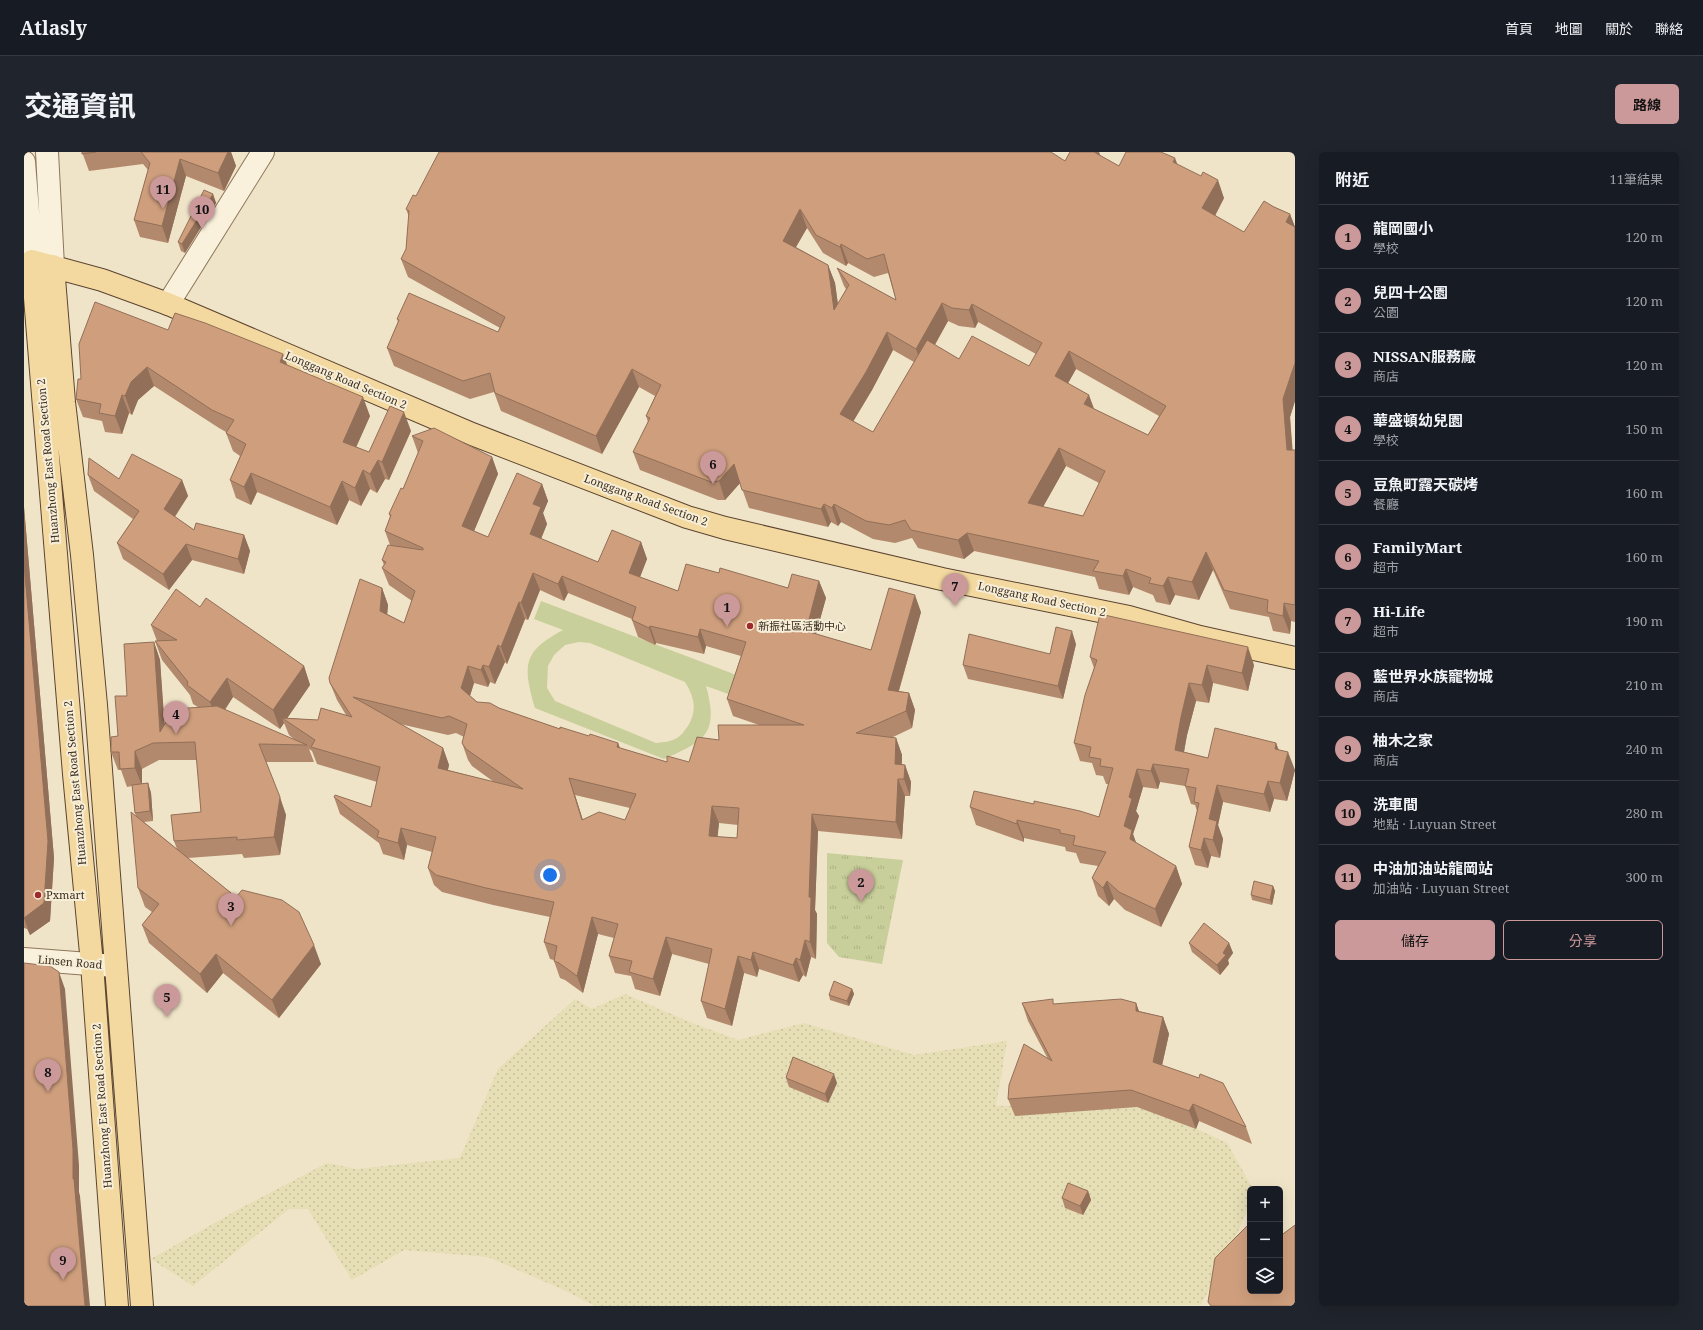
<!DOCTYPE html>
<html lang="zh-TW">
<meta charset="utf-8">
<style>
:root{--surface:#171b24;--page:#20242c;--text:#f1f3f6;--muted:#9ea1a6;--line:#363941;--accent:#cc999b}
body{margin:0;font-family:"Noto Serif","Noto Sans TC",serif;background:var(--page);color:var(--text)}
.controls{position:absolute;right:12px;bottom:12px;display:grid;overflow:hidden;border-radius:6px;box-shadow:0 4px 16px #0002}
.controls button{width:36px;height:36px;display:grid;place-items:center;padding:0;border:0;border-bottom:1px solid var(--line);background:var(--surface);color:var(--text);font:20px sans-serif}
.you{position:absolute;left:526px;top:723px;width:14px;height:14px;margin:-10px;border:3px solid #fff;border-radius:50%;background:#1a73e8;box-shadow:0 0 0 6px #1a73e833}
.badge{display:grid;place-items:center;width:26px;height:26px;border-radius:50%;background:var(--accent);color:#111;font-size:13px;font-weight:700}
.pin{position:absolute;translate:-50% -33px;filter:drop-shadow(0 1px 2px #0008)}
.pin::after{content:'';position:absolute;top:21px;width:14px;height:12px;background:inherit;clip-path:polygon(0 0,100% 0,50% 100%)}
.list{margin:0;padding:0;list-style:none}
h2{display:flex;justify-content:space-between;align-items:center;height:52px;margin:0;padding:0 16px;font-size:17px}
h2 small{font-size:13px;font-weight:400;color:var(--muted)}
.list li{display:grid;grid-template-columns:26px 1fr auto;gap:12px;align-items:center;box-sizing:border-box;height:64px;padding:0 16px;border-top:1px solid var(--line)}
.list b{display:block;font-size:15px;white-space:nowrap}
.list p{margin:0;font-size:13px;white-space:nowrap;color:var(--muted)}
.list em{font-size:13px;font-style:normal;color:var(--muted)}
.actions{display:flex;gap:8px;padding:12px 16px}
.actions a{flex:1;padding:9px 0;border:1px solid var(--accent);border-radius:6px;text-align:center;font-size:14px;color:var(--accent)}
.actions .main{background:var(--accent);color:#111}
.icon{flex:none;width:22px;height:22px;fill:none;stroke:currentColor;stroke-width:2;stroke-linecap:round;stroke-linejoin:round}
.map{position:relative;flex:none;width:1271px;height:1154px;overflow:hidden;border-radius:6px}
header{display:flex;align-items:center;gap:24px;box-sizing:border-box;height:56px;padding:0 20px;background:var(--surface);border-bottom:1px solid var(--line)}
header strong{font-size:19px}
nav{display:flex;gap:22px;margin-inline-start:auto;font-size:14px}
.intro{display:flex;align-items:center;justify-content:space-between;box-sizing:border-box;height:96px;padding:0 24px}
h1{margin:0;font-size:28px}
.button{padding:10px 18px;border-radius:6px;background:var(--accent);color:#111;font-size:14px;font-weight:700}
main{display:flex;gap:24px;padding:0 24px}
aside{flex:1;background:var(--surface);border-radius:6px;box-shadow:0 4px 16px #0002}
.map>svg:first-child{display:block}
</style>
<header>
<strong>Atlasly</strong>
<nav><a>首頁</a><a>地圖</a><a>關於</a><a>聯絡</a></nav>
</header>
<div class="intro"><h1>交通資訊</h1><a class="button">路線</a></div>
<main>
<div class="map">
<svg width="1271" height="1154" viewBox="0 0 1271 1154">
<defs>
<pattern id="farmland-dots" width="8" height="8" patternUnits="userSpaceOnUse"><rect width="8" height="8" fill="#e6deb5"/><path d="M2 2h.1M6 6h.1" fill="none" stroke="#c6bf9b" stroke-width="1.8" stroke-linecap="round"/></pattern>
<pattern id="park-tufts" width="24" height="20" patternUnits="userSpaceOnUse"><rect width="24" height="20" fill="#c9cf9b"/><path d="M3 7l-1-3M5 7V3M7 7l1-3M15 17l-1-3M17 17v-4M19 17l1-3" fill="none" stroke="#aeb285"/></pattern>
</defs>
<rect width="100%" height="100%" fill="#f0e4c8"/>
<!-- farmland -->
<path fill="url(#farmland-dots)" d="M 601,842 L 668,871 L 714,888 L 780,871 L 890,903 L 983,889 L 972,954 L 1120,952 L 1203,991 L 1229,1037 L 1226,1037 L 1226,1052 L 1207,1095 L 1177,1153 L 571,1154 L 540,1138 L 464,1105 L 380,1098 L 328,1128 L 284,1057 L 265,1057 L 169,1134 L 127,1107 L 217,1056 L 303,1011 L 332,1017 L 436,1006 L 474,917 L 551,847 L 568,857 Z"/>
<!-- grass -->
<path fill="#c9cf9b" fill-rule="evenodd" d="M 517,449 L 715,524 L 707,543 L 682,534 C 695,581 682,589 640,607 L 511,556 C 499,513 498,500 539,478 L 510,467 ZM 555,490 L 566,491 L 661,530 C 671,546 673,559 664,574 C 661,578 657,584 653,586 C 647,590 639,590 632,591 L 531,549 L 523,536 L 524,514 L 530,503 L 541,493 Z"/>
<!-- park -->
<path fill="url(#park-tufts)" d="M 803,701 L 879,708 L 858,812 L 815,805 L 803,791 Z"/>
<g fill="none" stroke-linecap="round" stroke-linejoin="round">
<defs>
<path id="minor" d="M 23,0 L 29,114
M 0,10 L 8,109 L 0,107
M 144,152 L 239,0
M 0,807 L 91,814"/>
<path id="major" d="M 29,114 L 40,250 L 58,403 L 72,553 L 118,1154
M 93,1154 L 68,812 L 50,622 L 8,109 L 78,128 L 144,152 L 448,282 L 663,365 L 701,376 L 918,427 L 1105,465 L 1176,485 L 1271,506"/>
</defs>
<!-- minor casing -->
<use href="#minor" stroke="#8d765c" stroke-width="24"/>
<!-- major casing -->
<use href="#major" stroke="#5b4430" stroke-width="24"/>
<!-- minor -->
<use href="#minor" stroke="#faf1dc" stroke-width="22"/>
<!-- major -->
<use href="#major" stroke="#f3d9a0" stroke-width="22"/>
</g>
<!-- wall -->
<path fill="#b2896c" fill-rule="evenodd" d="M 58,0 L 207,0 L 212,14 L 200,39 L 162,24 L 144,91 L 116,85 L 110,68 L 124,18 L 119,12 L 65,19 Z
M 1046,0 L 1075,0 L 1076,4 L 1095,14 L 1153,12 L 1200,46 L 1191,64 L 1220,80 L 1250,55 L 1266,62 L 1271,75 L 1271,249 L 1266,265 L 1268,298 L 1271,298 L 1271,470 L 1267,469 L 1266,482 L 1249,479 L 1245,465 L 1206,457 L 1189,418 L 1175,448 L 1151,443 L 1146,453 L 1132,450 L 1129,443 L 1109,435 L 1105,443 L 1075,437 L 1071,425 L 950,399 L 940,407 L 894,396 L 888,386 L 871,391 L 849,387 L 817,370 L 814,374 L 807,370 L 804,375 L 725,356 L 716,331 L 701,348 L 694,348 L 616,318 L 609,300 L 624,270 L 622,264 L 631,244 L 615,235 L 578,302 L 477,259 L 470,240 L 446,247 L 370,214 L 363,196 L 374,170 L 373,167 L 474,180 L 476,176 L 384,125 L 377,107 L 382,97 L 385,65 L 382,57 L 392,44 L 1041,9 ZM 783,76 L 799,101 L 822,114 L 824,111 L 850,125 L 864,121 L 872,148 L 813,116 L 820,134 L 822,137 L 814,152 L 811,131 L 804,113 L 772,95 ZM 924,169 L 935,174 L 951,176 L 954,170 L 1012,202 L 1005,214 L 935,207 L 911,193 ZM 869,198 L 890,210 L 849,280 L 829,270 L 848,238 ZM 1052,217 L 1135,264 L 1124,283 L 1070,257 L 1044,231 ZM 1042,314 L 1075,331 L 1059,364 L 1019,355 Z
M 189,42 L 192,51 L 161,101 L 157,99 L 154,90 Z
M 144,178 L 263,213 L 346,264 L 332,295 L 345,300 L 387,279 L 365,328 L 361,327 L 353,341 L 346,337 L 337,354 L 325,348 L 313,373 L 233,340 L 227,353 L 212,346 L 206,328 L 216,304 L 209,299 L 202,281 L 202,280 L 195,276 L 130,234 L 114,248 L 108,263 L 105,261 L 98,282 L 81,280 L 78,269 L 59,265 L 52,247 L 57,227 Z
M 388,284 L 468,305 L 474,322 L 450,379 L 464,385 L 518,332 L 524,349 L 519,361 L 523,372 L 517,387 L 574,410 L 617,390 L 623,407 L 616,425 L 654,439 L 695,421 L 764,436 L 795,429 L 802,446 L 792,482 L 847,498 L 897,460 L 875,539 L 885,541 L 891,558 L 888,576 L 867,586 L 872,586 L 878,603 L 878,612 L 881,613 L 887,630 L 886,644 L 881,644 L 878,687 L 794,679 L 791,758 L 793,762 L 792,807 L 787,805 L 782,825 L 779,823 L 775,830 L 735,817 L 733,825 L 720,821 L 708,874 L 683,866 L 677,849 L 685,812 L 648,802 L 636,844 L 611,837 L 607,824 L 591,821 L 585,804 L 590,786 L 574,782 L 559,841 L 541,828 L 536,826 L 530,809 L 530,808 L 526,807 L 520,790 L 526,765 L 469,753 L 418,740 L 410,733 L 404,716 L 408,700 L 383,693 L 380,708 L 359,702 L 355,691 L 316,662 L 310,645 L 347,655 L 353,630 L 293,612 L 288,599 L 285,597 L 290,610 L 242,610 L 262,663 L 256,703 L 220,706 L 218,702 L 164,706 L 212,745 L 297,812 L 255,866 L 199,821 L 183,841 L 125,791 L 118,773 L 128,760 L 121,755 L 114,736 L 112,664 L 111,661 L 108,634 L 103,635 L 97,618 L 94,618 L 87,600 L 94,584 L 103,544 L 130,490 L 136,508 L 140,572 L 174,555 L 169,552 L 166,543 L 138,508 L 131,489 L 133,489 L 127,473 L 176,455 L 280,514 L 286,533 L 263,566 L 294,568 L 322,563 L 313,548 L 306,531 L 358,436 L 364,453 L 363,462 L 380,471 L 388,449 L 365,433 L 358,416 L 360,413 L 358,408 L 366,393 L 361,379 L 366,365 L 365,362 L 379,337 L 394,301 ZM 516,438 L 540,449 L 544,441 L 608,467 L 608,468 L 614,485 L 631,493 L 632,491 L 680,502 L 682,494 L 717,504 L 703,547 L 709,564 L 735,573 L 695,588 L 665,610 L 643,610 L 596,596 L 594,591 L 536,577 L 475,556 L 453,550 L 446,544 L 450,531 L 464,535 L 466,530 L 471,532 L 481,510 L 483,512 L 501,467 L 504,468 ZM 209,545 L 256,577 L 260,571 L 265,583 L 271,588 L 201,558 ZM 376,572 L 424,583 L 432,581 L 440,585 L 438,591 L 444,608 L 448,614 L 470,630 L 424,618 L 425,613 L 419,596 ZM 135,608 L 173,608 L 177,660 L 150,689 L 153,697 L 120,670 L 129,669 L 127,641 L 124,631 L 118,632 L 118,617 ZM 551,643 L 606,656 L 601,668 L 559,668 ZM 695,671 L 714,673 L 713,686 L 693,685 Z
M 64,323 L 95,327 L 158,328 L 164,344 L 151,365 L 170,378 L 220,383 L 226,399 L 220,422 L 168,408 L 145,438 L 99,407 L 93,391 L 109,367 L 70,339 Z
M 0,355 L 30,706 L 26,769 L 6,783 L 3,777 L 0,776 Z
M 1052,492 L 1039,547 L 944,527 L 939,513 L 1026,502 Z
M 1066,505 L 1230,513 L 1224,539 L 1189,531 L 1185,551 L 1172,549 L 1163,583 L 1160,600 L 1184,606 L 1252,591 L 1255,598 L 1271,618 L 1263,649 L 1250,647 L 1246,660 L 1199,650 L 1194,673 L 1199,687 L 1196,706 L 1187,704 L 1184,716 L 1171,713 L 1165,695 L 1173,659 L 1171,653 L 1167,652 L 1161,634 L 1136,630 L 1134,637 L 1119,635 L 1112,659 L 1115,664 L 1109,682 L 1112,691 L 1152,714 L 1158,732 L 1137,775 L 1101,758 L 1090,747 L 1085,754 L 1074,744 L 1068,726 L 1074,714 L 1056,711 L 1052,701 L 1042,699 L 1041,695 L 1000,686 L 1000,690 L 952,673 L 946,655 L 1010,652 L 1075,665 L 1085,632 L 1082,632 L 1079,624 L 1072,623 L 1068,611 L 1056,609 L 1050,591 L 1070,516 Z
M 1249,734 L 1251,739 L 1248,753 L 1228,748 L 1227,743 Z
M 1165,791 L 1205,791 L 1209,801 L 1204,808 L 1205,812 L 1196,823 L 1168,800 Z
M 828,837 L 830,842 L 825,854 L 806,848 L 805,843 Z
M 998,851 L 1031,852 L 1112,851 L 1115,859 L 1139,865 L 1145,882 L 1138,913 L 1222,975 L 1228,992 L 1175,969 L 1172,977 L 1113,955 L 991,964 L 984,947 L 1024,907 L 1004,869 Z
M 762,926 L 813,931 L 804,951 L 765,935 Z
M 1064,1039 L 1067,1048 L 1059,1063 L 1041,1056 L 1038,1046 Z"/>
<!-- shaded-wall -->
<path fill="#916f58" d="M 204,0 L 207,0 L 212,14 L 200,39 L 194,21 Z
M 1067,0 L 1075,0 L 1077,6 Z
M 1151,6 L 1158,24 L 1149,10 Z
M 156,7 L 162,24 L 144,91 L 138,74 Z
M 1194,28 L 1200,46 L 1185,75 L 1178,56 Z
M 189,42 L 192,51 L 161,101 L 158,92 Z
M 776,57 L 783,76 L 765,107 L 759,89 Z
M 1266,62 L 1271,75 L 1271,84 L 1262,70 Z
M 817,92 L 824,111 L 822,114 L 816,95 Z
M 804,113 L 811,131 L 817,176 L 810,158 Z
M 918,151 L 924,169 L 898,215 L 892,197 Z
M 948,152 L 954,170 L 951,176 L 945,158 Z
M 863,180 L 869,198 L 848,238 L 822,281 L 816,262 Z
M 1045,199 L 1052,217 L 1038,242 L 1031,224 Z
M 259,202 L 266,220 L 256,210 Z
M 1271,211 L 1271,249 L 1266,265 L 1270,316 L 1263,298 L 1259,247 Z
M 123,215 L 130,234 L 114,248 L 108,263 L 101,244 L 107,230 Z
M 608,217 L 615,235 L 578,302 L 572,284 Z
M 98,243 L 105,261 L 98,282 L 91,264 Z
M 1065,243 L 1072,262 L 1060,252 Z
M 339,245 L 346,264 L 326,309 L 319,290 Z
M 380,260 L 387,279 L 365,328 L 358,310 Z
M 1035,296 L 1042,314 L 1011,369 L 1004,351 Z
M 468,305 L 474,322 L 445,391 L 438,374 Z
M 354,308 L 361,327 L 353,341 L 346,322 Z
M 710,312 L 717,330 L 701,348 L 695,329 Z
M 339,318 L 346,337 L 337,354 L 331,336 Z
M 227,321 L 233,340 L 227,353 L 220,335 Z
M 158,328 L 164,344 L 145,373 L 140,357 Z
M 318,329 L 325,348 L 313,373 L 306,355 Z
M 518,332 L 524,349 L 519,361 L 523,372 L 512,399 L 506,382 L 509,352 Z
M 800,352 L 807,370 L 804,375 L 797,357 Z
M 810,352 L 817,370 L 814,374 L 808,356 Z
M 0,355 L 30,706 L 26,769 L 6,783 L 0,766 Z
M 943,381 L 950,399 L 940,407 L 934,388 Z
M 220,383 L 226,399 L 220,422 L 214,407 Z
M 617,390 L 623,407 L 611,438 L 605,421 Z
M 162,392 L 168,408 L 145,438 L 139,422 Z
M 1182,400 L 1189,418 L 1175,448 L 1168,430 Z
M 1102,417 L 1109,435 L 1105,443 L 1099,424 Z
M 509,421 L 516,438 L 504,468 L 497,451 Z
M 538,424 L 544,441 L 540,449 L 534,432 Z
M 1144,425 L 1151,443 L 1146,453 L 1139,434 Z
M 795,429 L 802,446 L 788,496 L 782,479 Z
M 358,436 L 364,453 L 362,476 L 356,459 Z
M 891,443 L 897,460 L 870,555 L 864,538 Z
M 495,450 L 501,467 L 483,512 L 477,495 Z
M 1260,451 L 1267,469 L 1266,482 L 1259,464 Z
M 626,474 L 632,491 L 631,493 L 625,476 Z
M 676,477 L 682,494 L 680,502 L 674,485 Z
M 1048,479 L 1052,492 L 1039,547 L 1034,534 Z
M 130,490 L 136,508 L 142,591 L 136,580 Z
M 474,493 L 481,510 L 471,532 L 465,515 Z
M 1224,495 L 1230,513 L 1224,539 L 1218,521 Z
M 459,513 L 466,530 L 464,535 L 457,518 Z
M 1183,513 L 1189,531 L 1185,551 L 1178,533 Z
M 280,514 L 286,533 L 262,568 L 258,566 L 260,571 L 256,577 L 249,558 Z
M 444,514 L 450,531 L 443,553 L 437,536 Z
M 203,526 L 209,545 L 193,569 L 186,550 Z
M 1165,531 L 1172,549 L 1163,583 L 1157,616 L 1151,598 L 1157,565 Z
M 885,541 L 891,558 L 888,576 L 882,559 Z
M 872,586 L 878,603 L 877,627 L 871,612 Z
M 594,591 L 600,608 L 593,595 Z
M 1252,591 L 1258,609 L 1251,597 Z
M 419,596 L 425,613 L 420,633 L 414,616 Z
M 111,599 L 118,617 L 118,634 L 111,616 Z
M 1264,600 L 1271,618 L 1263,649 L 1256,631 Z
M 1129,612 L 1136,630 L 1134,637 L 1127,619 Z
M 881,613 L 887,630 L 886,644 L 880,627 Z
M 1113,617 L 1119,635 L 1112,659 L 1115,664 L 1109,682 L 1114,696 L 1112,705 L 1100,674 L 1105,645 Z
M 545,626 L 551,643 L 564,685 L 558,668 Z
M 874,627 L 881,644 L 878,687 L 872,670 Z
M 1244,629 L 1250,647 L 1246,660 L 1240,642 Z
M 124,631 L 127,641 L 129,669 L 126,659 Z
M 1193,633 L 1199,650 L 1194,673 L 1199,687 L 1196,706 L 1189,688 L 1185,667 Z
M 256,645 L 262,663 L 256,703 L 250,685 Z
M 688,654 L 695,671 L 692,701 L 685,684 Z
M 788,662 L 794,679 L 791,758 L 793,762 L 792,807 L 786,790 L 785,745 Z
M 993,668 L 1000,686 L 1000,690 L 993,672 Z
M 377,676 L 383,693 L 380,708 L 374,691 Z
M 1180,686 L 1187,704 L 1184,716 L 1177,698 Z
M 1152,714 L 1158,732 L 1137,775 L 1131,757 Z
M 1083,729 L 1090,747 L 1085,754 L 1079,736 Z
M 1249,734 L 1251,739 L 1248,753 L 1246,748 Z
M 568,765 L 574,782 L 559,841 L 553,824 Z
M 642,785 L 648,802 L 636,844 L 629,827 Z
M 781,788 L 787,805 L 782,825 L 776,808 Z
M 1205,791 L 1209,801 L 1204,808 L 1205,812 L 1196,823 L 1193,813 L 1199,801 Z
M 290,793 L 297,812 L 255,866 L 248,848 Z
M 729,800 L 735,817 L 733,825 L 727,808 Z
M 192,802 L 199,821 L 183,841 L 176,822 Z
M 714,804 L 720,821 L 708,874 L 701,857 Z
M 772,806 L 779,823 L 775,830 L 769,813 Z
M 35,820 L 41,837 L 55,1013 L 55,1040 L 56,1044 L 66,1154 L 61,1154 L 49,1027 Z
M 828,837 L 830,842 L 825,854 L 823,849 Z
M 1112,851 L 1118,868 L 1112,859 Z
M 1139,865 L 1145,882 L 1135,927 L 1129,910 Z
M 810,922 L 813,931 L 804,951 L 801,942 Z
M 1169,952 L 1175,969 L 1172,977 L 1165,959 Z
M 1064,1039 L 1067,1048 L 1059,1063 L 1056,1054 Z"/>
<!-- building -->
<path fill="#cf9f7d" stroke="#916f58" fill-rule="evenodd" d="M 58,0 L 72,0 L 58,2 Z
M 117,0 L 204,0 L 194,21 L 156,7 L 138,74 L 110,68 L 126,11 Z
M 415,0 L 1027,0 L 1041,9 L 1046,0 L 1070,0 L 1095,14 L 1102,0 L 1137,0 L 1151,6 L 1149,10 L 1177,24 L 1179,20 L 1194,28 L 1178,56 L 1220,80 L 1240,49 L 1250,55 L 1266,62 L 1262,70 L 1271,75 L 1271,211 L 1259,247 L 1263,298 L 1271,298 L 1271,453 L 1260,451 L 1259,464 L 1243,460 L 1244,448 L 1200,438 L 1182,400 L 1168,430 L 1144,425 L 1139,434 L 1125,431 L 1127,426 L 1102,417 L 1099,424 L 1069,419 L 1075,409 L 943,381 L 934,388 L 887,378 L 881,368 L 865,373 L 842,369 L 810,352 L 808,356 L 800,352 L 797,357 L 718,338 L 710,312 L 695,329 L 687,330 L 609,300 L 626,266 L 622,264 L 637,233 L 608,217 L 572,284 L 471,241 L 466,221 L 439,229 L 363,196 L 375,168 L 373,167 L 385,141 L 474,180 L 481,165 L 377,107 L 382,97 L 385,59 L 382,57 L 389,43 L 392,44 ZM 776,57 L 792,83 L 816,95 L 817,92 L 843,107 L 860,102 L 872,148 L 813,116 L 825,133 L 810,158 L 804,113 L 759,89 ZM 918,151 L 928,156 L 945,158 L 948,152 L 1018,191 L 1005,214 L 948,184 L 935,207 L 903,188 L 849,280 L 816,262 L 842,220 L 863,180 L 892,197 ZM 1045,199 L 1142,254 L 1124,283 L 1060,252 L 1065,243 L 1031,224 ZM 1035,296 L 1081,319 L 1059,364 L 1004,351 Z
M 180,38 L 189,42 L 158,92 L 154,90 Z
M 71,150 L 144,178 L 151,161 L 181,171 L 259,202 L 256,210 L 339,245 L 319,290 L 345,300 L 366,254 L 380,260 L 358,310 L 354,308 L 346,322 L 339,318 L 331,336 L 318,329 L 306,355 L 227,321 L 220,335 L 206,328 L 222,292 L 202,281 L 210,268 L 188,258 L 123,215 L 107,230 L 101,244 L 98,243 L 91,264 L 75,261 L 77,252 L 52,247 L 54,227 L 57,227 L 55,192 Z
M 410,276 L 468,305 L 438,374 L 464,385 L 493,321 L 518,332 L 509,352 L 517,355 L 506,382 L 574,410 L 588,378 L 617,390 L 605,421 L 654,439 L 662,412 L 695,421 L 696,416 L 764,436 L 768,422 L 795,429 L 782,479 L 847,498 L 865,436 L 891,443 L 864,538 L 885,541 L 882,559 L 832,581 L 872,586 L 871,612 L 881,613 L 880,627 L 874,627 L 872,670 L 788,662 L 785,745 L 787,745 L 786,790 L 781,788 L 776,808 L 772,806 L 769,813 L 729,800 L 727,808 L 714,804 L 701,857 L 677,849 L 688,797 L 642,785 L 629,827 L 605,820 L 608,809 L 585,804 L 594,772 L 568,765 L 553,824 L 535,811 L 530,809 L 533,794 L 520,790 L 530,750 L 462,736 L 412,723 L 404,716 L 412,685 L 377,676 L 374,691 L 353,685 L 355,679 L 310,645 L 311,643 L 347,655 L 356,615 L 287,595 L 291,588 L 258,566 L 294,568 L 297,556 L 328,565 L 306,531 L 305,526 L 336,427 L 358,436 L 356,459 L 380,471 L 391,439 L 358,416 L 362,410 L 358,408 L 364,393 L 399,398 L 399,396 L 361,379 L 367,363 L 365,362 L 377,336 L 379,337 L 399,289 L 388,284 ZM 509,421 L 534,432 L 538,424 L 612,455 L 608,468 L 625,476 L 626,474 L 674,485 L 676,477 L 722,490 L 703,547 L 780,573 L 694,573 L 695,588 L 673,585 L 665,610 L 643,604 L 643,610 L 593,595 L 594,591 L 566,582 L 565,584 L 536,575 L 536,577 L 475,556 L 466,551 L 453,550 L 437,536 L 444,514 L 457,518 L 459,513 L 465,515 L 474,493 L 477,495 L 495,450 L 497,451 ZM 329,545 L 418,566 L 425,564 L 443,572 L 438,591 L 442,597 L 499,637 L 414,616 L 419,596 ZM 545,626 L 612,642 L 601,668 L 575,660 L 558,668 ZM 688,654 L 715,656 L 713,686 L 685,684 Z
M 108,302 L 158,328 L 140,357 L 170,378 L 172,371 L 220,383 L 214,407 L 162,392 L 139,422 L 93,391 L 115,359 L 64,323 L 65,306 L 95,327 Z
M 0,412 L 24,689 L 20,751 L 0,766 Z
M 152,437 L 176,455 L 182,446 L 280,514 L 249,558 L 203,526 L 186,550 L 163,533 L 164,530 L 131,489 L 153,488 L 127,473 Z
M 1076,462 L 1224,495 L 1218,521 L 1183,513 L 1178,533 L 1165,531 L 1157,565 L 1151,598 L 1184,606 L 1191,576 L 1252,591 L 1251,597 L 1264,600 L 1256,631 L 1244,629 L 1240,642 L 1193,633 L 1185,667 L 1193,669 L 1189,688 L 1180,686 L 1177,698 L 1165,695 L 1175,651 L 1170,650 L 1172,636 L 1161,634 L 1165,617 L 1129,612 L 1127,619 L 1113,617 L 1105,645 L 1108,647 L 1100,674 L 1108,678 L 1106,687 L 1152,714 L 1131,757 L 1095,740 L 1083,729 L 1079,736 L 1068,726 L 1082,700 L 1049,693 L 1051,684 L 1036,681 L 1036,678 L 993,668 L 993,672 L 946,655 L 950,639 L 1010,652 L 1010,649 L 1056,659 L 1075,665 L 1089,616 L 1076,614 L 1077,607 L 1065,605 L 1067,595 L 1050,591 L 1061,543 L 1073,508 L 1066,505 Z
M 1032,475 L 1048,479 L 1034,534 L 939,513 L 945,482 L 1026,502 Z
M 130,490 L 136,580 L 150,557 L 193,554 L 283,593 L 235,592 L 256,645 L 250,685 L 213,688 L 213,685 L 150,689 L 147,663 L 177,660 L 171,590 L 129,591 L 111,599 L 111,616 L 96,617 L 95,600 L 87,600 L 87,585 L 94,584 L 91,544 L 103,544 L 100,492 Z
M 124,631 L 126,659 L 111,661 L 108,633 Z
M 107,660 L 212,745 L 218,738 L 258,748 L 275,760 L 290,793 L 248,848 L 192,802 L 176,822 L 118,773 L 135,752 L 114,736 Z
M 1230,729 L 1249,734 L 1246,748 L 1227,743 Z
M 1180,771 L 1205,791 L 1199,801 L 1202,803 L 1193,813 L 1165,791 Z
M 0,811 L 26,814 L 35,820 L 49,997 L 49,1027 L 50,1027 L 61,1154 L 0,1154 Z
M 810,829 L 828,837 L 823,849 L 805,843 Z
M 1029,847 L 1029,852 L 1097,847 L 1112,851 L 1112,859 L 1139,865 L 1129,910 L 1175,926 L 1176,922 L 1199,931 L 1222,975 L 1169,952 L 1165,959 L 1107,938 L 984,947 L 985,933 L 1000,892 L 1028,909 L 998,851 Z
M 769,905 L 810,922 L 801,942 L 762,926 Z
M 1044,1031 L 1064,1039 L 1056,1054 L 1038,1046 Z
M 1271,1073 L 1271,1154 L 1187,1154 L 1184,1150 L 1191,1106 L 1223,1074 L 1226,1077 L 1226,1139 L 1256,1139 L 1256,1082 L 1259,1082 Z"/>
<!-- markers -->
<g fill="#9e2a2b" stroke="#f7eed8" stroke-width="1.5">
<circle cx="726" cy="474" r="4"/>
<circle cx="14" cy="743" r="4"/>
</g>
<g text-anchor="middle" stroke-width="4" stroke-linejoin="round" paint-order="stroke">
<!-- street labels -->
<g font-size="11" fill="#3d2e20" stroke="#f7eed8">
<text transform="translate(322 228) rotate(23)" y="4">Longgang Road Section 2</text>
<text transform="translate(24 309) rotate(-95)" y="4">Huanzhong East Road Section 2</text>
<text transform="translate(622 348) rotate(20)" y="4">Longgang Road Section 2</text>
<text transform="translate(1018 447) rotate(12)" y="4">Longgang Road Section 2</text>
<text transform="translate(51 631) rotate(-95)" y="4">Huanzhong East Road Section 2</text>
<text transform="translate(46 810) rotate(5)" y="4">Linsen Road</text>
<text transform="translate(78 954) rotate(-94)" y="4">Huanzhong East Road Section 2</text>
</g>
<!-- poi labels -->
<g font-size="11" fill="#3d2e20" stroke="#f7eed8" text-anchor="start">
<text x="734" y="478">新振社區活動中心</text>
<text x="22" y="747">Pxmart</text>
</g>
</g>
</svg>
<div class="controls">
<button>+</button>
<button>−</button>
<button><svg class="icon" aria-label="layers" viewBox="0 0 24 24"><path d="M12 4l9 5-9 5-9-5zM3 14l9 5 9-5"/></svg></button>
</div>
<div class="you"></div>
<div class="pin badge" style="left:703px;top:475px">1</div>
<div class="pin badge" style="left:837px;top:750px">2</div>
<div class="pin badge" style="left:207px;top:774px">3</div>
<div class="pin badge" style="left:152px;top:582px">4</div>
<div class="pin badge" style="left:143px;top:865px">5</div>
<div class="pin badge" style="left:689px;top:332px">6</div>
<div class="pin badge" style="left:931px;top:454px">7</div>
<div class="pin badge" style="left:24px;top:940px">8</div>
<div class="pin badge" style="left:39px;top:1128px">9</div>
<div class="pin badge" style="left:178px;top:77px">10</div>
<div class="pin badge" style="left:139px;top:57px">11</div>
</div>
<aside>
<h2>附近<small>11筆結果</small></h2>
<ul class="list">
<li><span class="badge">1</span><div><b>龍岡國小</b><p>學校</p></div><em>120 m</em></li>
<li><span class="badge">2</span><div><b>兒四十公園</b><p>公園</p></div><em>120 m</em></li>
<li><span class="badge">3</span><div><b>NISSAN服務廠</b><p>商店</p></div><em>120 m</em></li>
<li><span class="badge">4</span><div><b>華盛頓幼兒園</b><p>學校</p></div><em>150 m</em></li>
<li><span class="badge">5</span><div><b>豆魚町露天碳烤</b><p>餐廳</p></div><em>160 m</em></li>
<li><span class="badge">6</span><div><b>FamilyMart</b><p>超市</p></div><em>160 m</em></li>
<li><span class="badge">7</span><div><b>Hi-Life</b><p>超市</p></div><em>190 m</em></li>
<li><span class="badge">8</span><div><b>藍世界水族寵物城</b><p>商店</p></div><em>210 m</em></li>
<li><span class="badge">9</span><div><b>柚木之家</b><p>商店</p></div><em>240 m</em></li>
<li><span class="badge">10</span><div><b>洗車間</b><p>地點 · Luyuan Street</p></div><em>280 m</em></li>
<li><span class="badge">11</span><div><b>中油加油站龍岡站</b><p>加油站 · Luyuan Street</p></div><em>300 m</em></li>
</ul>
<div class="actions"><a class="main">儲存</a><a>分享</a></div>
</aside>
</main>
